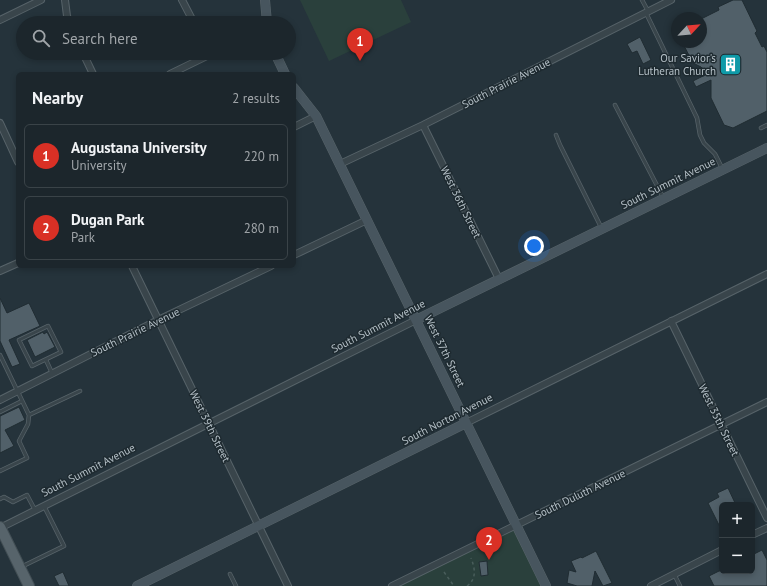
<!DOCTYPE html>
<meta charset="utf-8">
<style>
:root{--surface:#1c262c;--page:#252e34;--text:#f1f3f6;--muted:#a0a5a9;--line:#3a4348;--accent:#d93025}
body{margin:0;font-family:"PT Sans",sans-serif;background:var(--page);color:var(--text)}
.controls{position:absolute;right:12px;bottom:12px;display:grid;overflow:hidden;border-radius:6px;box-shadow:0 2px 6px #0003}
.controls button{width:36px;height:36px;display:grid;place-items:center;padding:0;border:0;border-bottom:1px solid var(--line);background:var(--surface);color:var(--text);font:20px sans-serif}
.compass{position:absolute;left:671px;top:12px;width:36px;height:36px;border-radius:50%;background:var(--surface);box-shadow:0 2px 6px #0003;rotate:64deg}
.you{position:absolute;left:534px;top:246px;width:14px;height:14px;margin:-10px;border:3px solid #fff;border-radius:50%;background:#1a73e8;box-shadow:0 0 0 6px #1a73e833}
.badge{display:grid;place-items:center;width:26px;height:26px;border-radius:50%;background:var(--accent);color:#fff;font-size:13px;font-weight:700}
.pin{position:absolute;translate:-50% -33px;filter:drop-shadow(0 1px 2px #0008)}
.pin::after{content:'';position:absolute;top:21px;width:14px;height:12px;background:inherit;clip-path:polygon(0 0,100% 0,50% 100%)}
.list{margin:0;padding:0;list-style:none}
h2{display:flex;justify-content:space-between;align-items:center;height:52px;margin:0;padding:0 16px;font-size:17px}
h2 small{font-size:13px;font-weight:400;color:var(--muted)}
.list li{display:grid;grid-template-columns:26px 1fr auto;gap:12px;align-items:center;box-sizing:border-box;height:64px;margin:0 8px 8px;padding:0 8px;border:1px solid var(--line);border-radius:6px}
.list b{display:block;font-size:15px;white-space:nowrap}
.list p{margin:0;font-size:13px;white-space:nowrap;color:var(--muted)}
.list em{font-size:13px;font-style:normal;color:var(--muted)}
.icon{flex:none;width:22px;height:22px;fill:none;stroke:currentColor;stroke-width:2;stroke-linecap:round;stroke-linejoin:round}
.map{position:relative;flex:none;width:767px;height:586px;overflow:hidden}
.search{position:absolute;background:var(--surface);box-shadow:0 2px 6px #0003;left:16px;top:16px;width:280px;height:44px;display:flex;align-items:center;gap:10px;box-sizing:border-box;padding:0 14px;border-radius:22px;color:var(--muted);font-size:15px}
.panel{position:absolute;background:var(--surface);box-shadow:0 2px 6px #0003;left:16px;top:72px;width:280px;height:196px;border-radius:6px}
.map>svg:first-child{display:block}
</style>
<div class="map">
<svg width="767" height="586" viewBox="0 0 767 586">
<rect width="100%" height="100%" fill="#25333b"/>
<!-- green -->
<path fill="#2a403c" d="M 300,0 L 401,0 L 411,22 L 329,61 Z
M 516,525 L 546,586 L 392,586 Z"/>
<!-- building -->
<path fill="#516069" stroke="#202c32" d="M 733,0 L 742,0 L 757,31 L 755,33 L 762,47 L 764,46 L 767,52 L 767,111 L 733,128 L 724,125 L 711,98 L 711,80 L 696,87 L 693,81 L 707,74 L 701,67 L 693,63 L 682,42 L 701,42 L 701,19 L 719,10 L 718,7 Z
M 640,37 L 651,60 L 643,64 L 637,51 L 632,53 L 627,44 Z
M 0,298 L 7,313 L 29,303 L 40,326 L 9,340 L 20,364 L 12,367 L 0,341 Z
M 43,332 L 44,334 L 47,332 L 55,347 L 35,357 L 27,340 Z
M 19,407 L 25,420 L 5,430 L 14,446 L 0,453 L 0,416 Z
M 728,488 L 736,505 L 722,505 L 722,531 L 708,503 L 719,497 L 717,493 Z
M 762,550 L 767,560 L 767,586 L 714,586 L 709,576 L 719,571 L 752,571 L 752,555 Z
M 596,551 L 612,583 L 603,586 L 595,571 L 592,586 L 577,586 L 567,583 L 569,570 L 576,572 L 571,561 L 581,557 L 582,558 Z
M 487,561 L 488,575 L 481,576 L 479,562 Z
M 63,572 L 69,586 L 59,586 L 54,576 Z"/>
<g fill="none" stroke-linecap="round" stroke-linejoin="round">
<defs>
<path id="lane" d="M 642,0 L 648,11
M 646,13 L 697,118 L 700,135 L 704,143 L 715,154 L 722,168
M 615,105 L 663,197
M 761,128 L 767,125
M 556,135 L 560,145 L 601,227
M 48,326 L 61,352 L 32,366 L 19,340 Z
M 0,355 L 29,415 L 28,424 L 19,441 L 27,458 L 0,471
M 46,360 L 52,373
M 0,412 L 22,401
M 29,415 L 80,391
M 0,499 L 4,497 L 13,502 L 27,495 L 35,510
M 21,567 L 64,546 L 44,506
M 230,574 L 236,586
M 674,574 L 680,586"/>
<path id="street" d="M 65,0 L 67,16 L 70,23
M 182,0 L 194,23
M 0,20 L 41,0
M 83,53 L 93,74
M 170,74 L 209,55 L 208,53
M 0,123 L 18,162
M 423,125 L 499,279
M 294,127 L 316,116
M 340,164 L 423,125 L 671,0
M 294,255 L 367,220
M 132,266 L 288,586
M 0,271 L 18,263
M 671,321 L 767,518
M 0,400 L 158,320 L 271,266
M 466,423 L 767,274
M 0,528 L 416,320
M 752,535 L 767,528
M 392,586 L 767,402
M 651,586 L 722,550"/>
<path id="secondary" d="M 265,0 L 267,23
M 275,53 L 285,74
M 294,88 L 316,116 L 546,586
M 416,320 L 767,148
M 137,586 L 466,423"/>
<path id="primary" d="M 0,527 L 29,586"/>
</defs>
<!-- lane casing -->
<use href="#lane" stroke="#576369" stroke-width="4.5"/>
<!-- street casing -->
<use href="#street" stroke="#576369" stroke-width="8"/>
<!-- secondary casing -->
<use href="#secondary" stroke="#576369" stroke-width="10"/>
<!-- primary casing -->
<use href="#primary" stroke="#424e54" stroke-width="12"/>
<!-- path -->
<path stroke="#495d5b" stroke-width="1.5" stroke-dasharray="3 3" stroke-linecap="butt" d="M 444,572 L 454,586
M 467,586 C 477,579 475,568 471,558"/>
<!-- lane -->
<use href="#lane" stroke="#39454b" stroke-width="3"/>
<!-- street -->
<use href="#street" stroke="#39454b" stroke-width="6"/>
<!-- secondary -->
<use href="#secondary" stroke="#47555e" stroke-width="9"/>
<!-- primary -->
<use href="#primary" stroke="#57646b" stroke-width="10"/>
</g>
<!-- icons -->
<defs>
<symbol id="building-square" viewBox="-11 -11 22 22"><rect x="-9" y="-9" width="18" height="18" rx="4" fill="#0f9aa8" stroke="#1e2a30"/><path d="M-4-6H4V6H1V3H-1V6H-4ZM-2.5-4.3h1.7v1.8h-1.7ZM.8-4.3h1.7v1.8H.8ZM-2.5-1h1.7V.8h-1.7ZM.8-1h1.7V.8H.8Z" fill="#fff"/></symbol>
</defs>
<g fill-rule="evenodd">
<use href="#building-square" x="718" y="52" width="25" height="25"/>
</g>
<g text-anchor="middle" stroke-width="3" stroke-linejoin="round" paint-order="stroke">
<!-- poi labels -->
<g font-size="11" fill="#b5c0c7" stroke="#1e2a30" text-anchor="end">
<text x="716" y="62">Our Savior's<tspan x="716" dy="13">Lutheran Church</tspan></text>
</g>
<!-- street labels -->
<g font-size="11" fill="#b5c0c7" stroke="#1e2a30">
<text transform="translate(506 83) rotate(-27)" y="4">South Prairie Avenue</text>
<text transform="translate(668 183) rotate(-26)" y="4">South Summit Avenue</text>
<text transform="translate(461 202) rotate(64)" y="4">West 36th Street</text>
<text transform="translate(378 326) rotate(-27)" y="4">South Summit Avenue</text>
<text transform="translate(135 332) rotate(-26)" y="4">South Prairie Avenue</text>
<text transform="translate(445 351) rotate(64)" y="4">West 37th Street</text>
<text transform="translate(447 419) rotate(-27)" y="4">South Norton Avenue</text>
<text transform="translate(719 420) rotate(64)" y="4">West 35th Street</text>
<text transform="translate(210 426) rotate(64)" y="4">West 39th Street</text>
<text transform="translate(88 470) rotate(-27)" y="4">South Summit Avenue</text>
<text transform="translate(580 494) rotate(-26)" y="4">South Duluth Avenue</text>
</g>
</g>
</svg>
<div class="controls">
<button>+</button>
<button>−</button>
</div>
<svg class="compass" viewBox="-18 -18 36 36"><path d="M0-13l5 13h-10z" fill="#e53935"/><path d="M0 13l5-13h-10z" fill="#a0a5a9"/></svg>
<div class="you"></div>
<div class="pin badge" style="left:360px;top:61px">1</div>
<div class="pin badge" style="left:489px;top:560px">2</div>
<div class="search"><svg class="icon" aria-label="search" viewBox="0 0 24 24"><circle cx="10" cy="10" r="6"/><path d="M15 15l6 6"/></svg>Search here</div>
<section class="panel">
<h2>Nearby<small>2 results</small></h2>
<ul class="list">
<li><span class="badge">1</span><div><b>Augustana University</b><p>University</p></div><em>220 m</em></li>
<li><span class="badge">2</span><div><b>Dugan Park</b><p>Park</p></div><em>280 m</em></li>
</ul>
</section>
</div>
